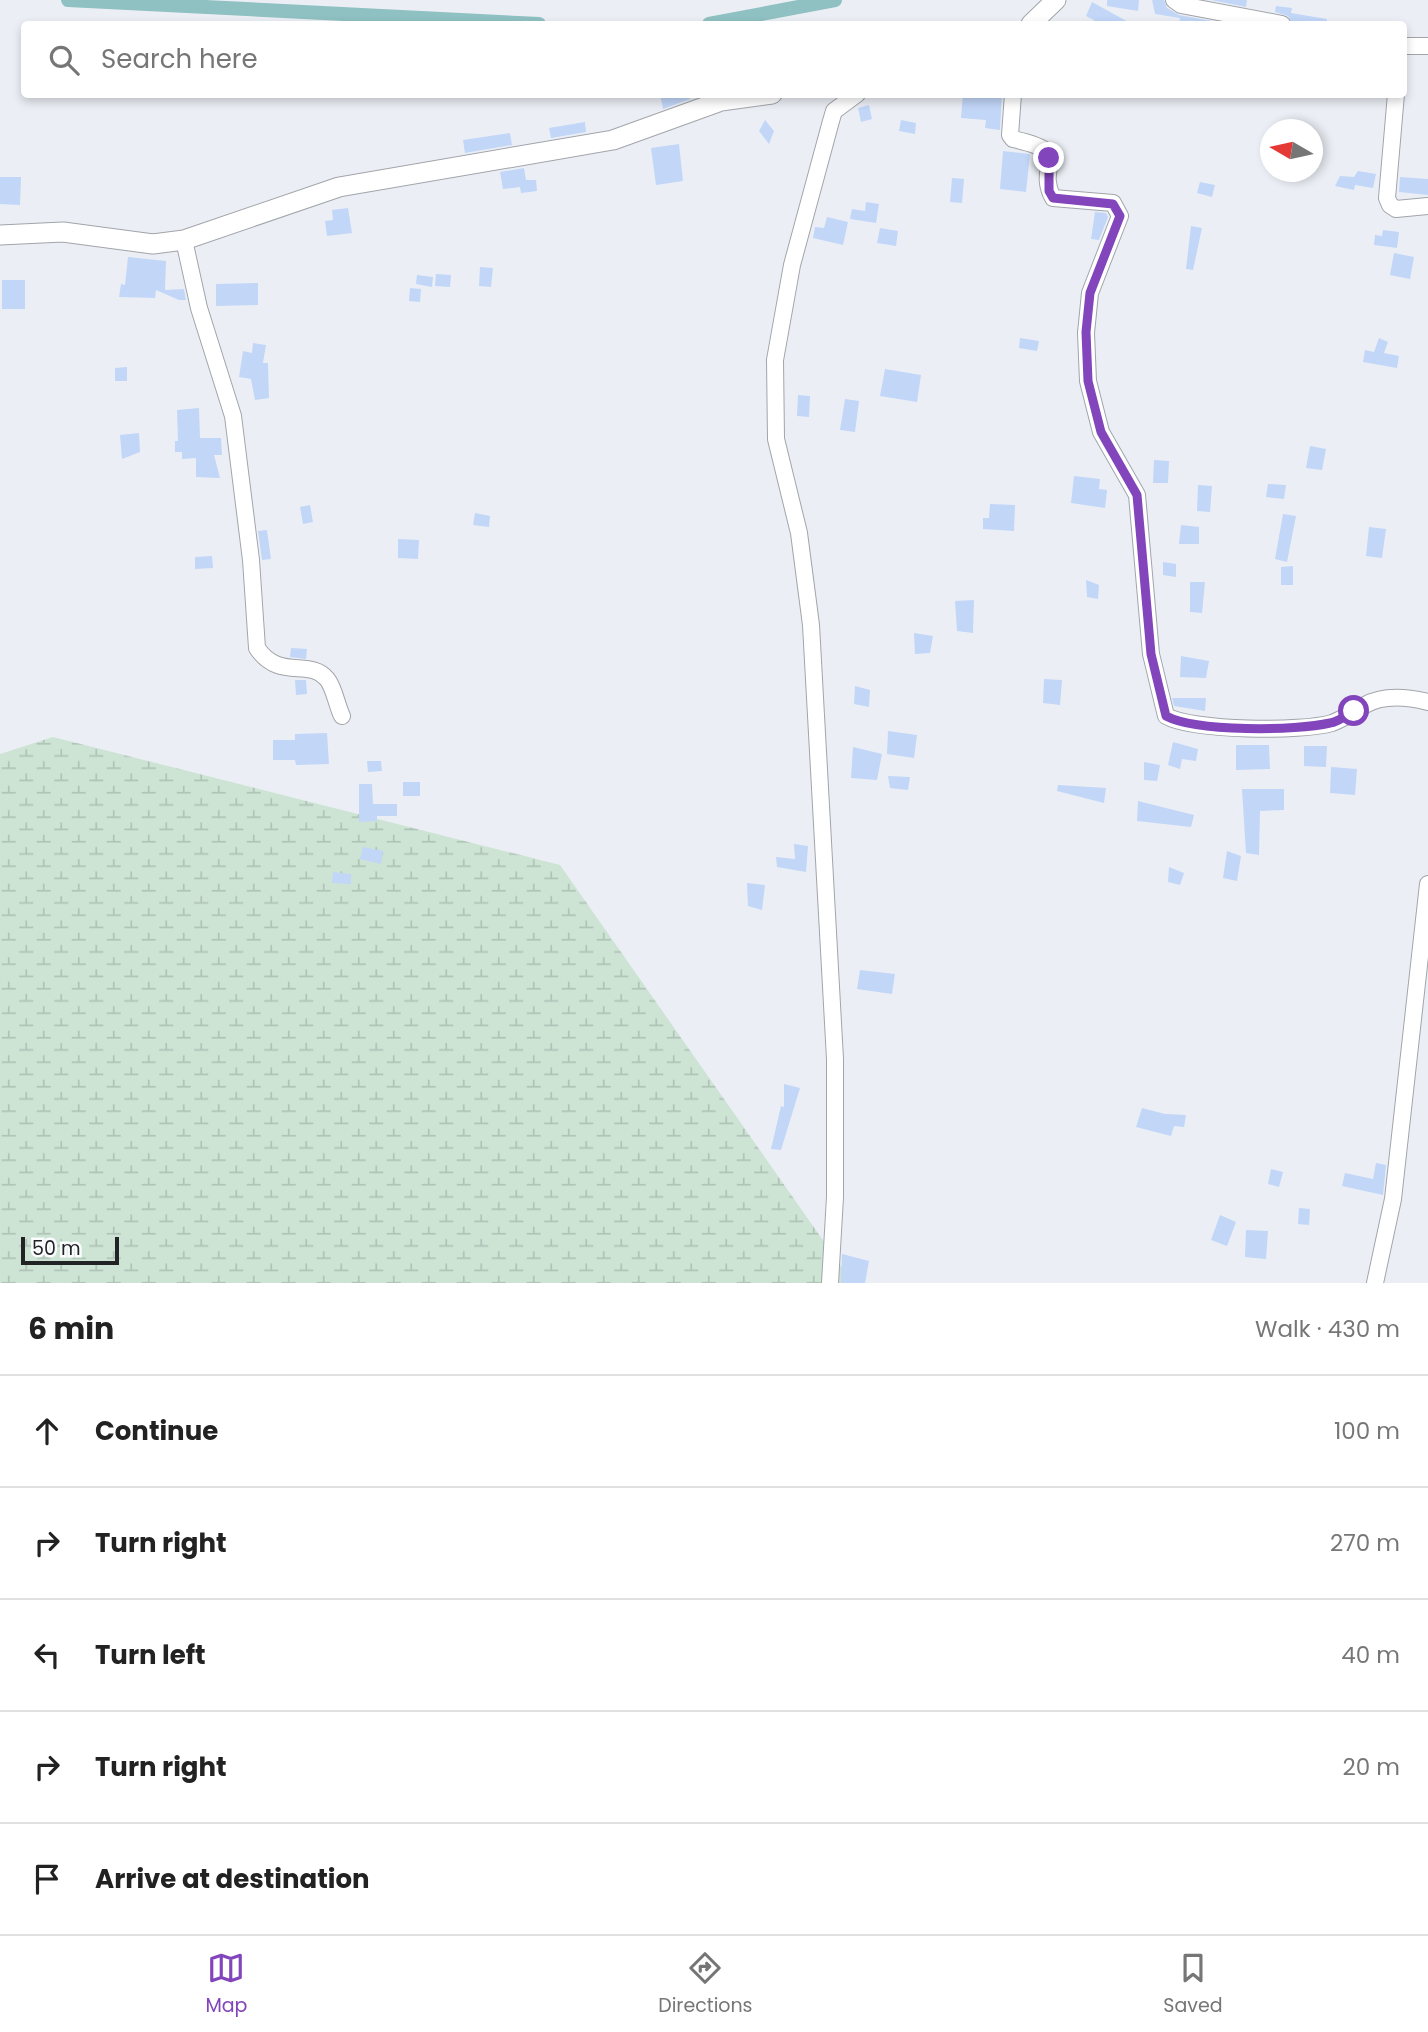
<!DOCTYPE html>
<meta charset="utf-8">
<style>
:root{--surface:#fff;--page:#f6f6f6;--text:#222;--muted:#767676;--line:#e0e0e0;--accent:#8245bb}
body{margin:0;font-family:Poppins,sans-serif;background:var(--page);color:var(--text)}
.compass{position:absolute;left:1260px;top:119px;width:63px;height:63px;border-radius:50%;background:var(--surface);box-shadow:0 4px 10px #0003;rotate:279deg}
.scale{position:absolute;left:21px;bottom:18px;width:98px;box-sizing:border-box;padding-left:7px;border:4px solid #222325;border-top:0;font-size:19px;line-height:24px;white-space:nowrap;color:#222325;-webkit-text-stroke:5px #fafcfe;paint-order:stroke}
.stop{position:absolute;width:21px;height:21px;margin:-16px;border:5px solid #8245bb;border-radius:50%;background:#fff}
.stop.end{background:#8245bb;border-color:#fff;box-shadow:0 2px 7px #0008}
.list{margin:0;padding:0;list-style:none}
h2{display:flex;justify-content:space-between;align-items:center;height:91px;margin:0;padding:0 28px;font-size:30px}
h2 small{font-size:23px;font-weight:400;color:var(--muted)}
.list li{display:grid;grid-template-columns:46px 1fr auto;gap:21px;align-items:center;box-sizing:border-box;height:112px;padding:0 28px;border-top:2px solid var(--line)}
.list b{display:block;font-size:26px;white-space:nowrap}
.list em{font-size:23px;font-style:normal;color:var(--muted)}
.icon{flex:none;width:38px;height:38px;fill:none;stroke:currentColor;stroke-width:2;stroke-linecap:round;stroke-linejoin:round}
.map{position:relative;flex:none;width:1428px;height:1283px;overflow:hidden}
.search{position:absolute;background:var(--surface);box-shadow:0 4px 10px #0003;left:21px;right:21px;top:21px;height:77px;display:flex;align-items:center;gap:18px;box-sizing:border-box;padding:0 24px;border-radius:7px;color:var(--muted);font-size:26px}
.sheet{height:651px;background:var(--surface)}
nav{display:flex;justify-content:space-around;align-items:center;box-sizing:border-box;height:98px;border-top:2px solid var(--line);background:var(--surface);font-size:19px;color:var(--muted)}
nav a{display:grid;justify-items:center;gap:4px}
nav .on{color:var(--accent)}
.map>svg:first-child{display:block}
</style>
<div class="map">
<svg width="1428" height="1283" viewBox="0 0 1428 1283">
<defs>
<pattern id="wetland-marsh" width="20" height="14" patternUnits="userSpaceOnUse" patternTransform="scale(1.75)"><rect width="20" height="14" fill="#cde4d5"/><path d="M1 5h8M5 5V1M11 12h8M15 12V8" fill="none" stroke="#b0c3b7"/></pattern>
</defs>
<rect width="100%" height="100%" fill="#ebeff5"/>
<!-- wetland -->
<path fill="url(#wetland-marsh)" d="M 53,737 L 560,865 L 853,1283 L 0,1283 L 0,754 Z"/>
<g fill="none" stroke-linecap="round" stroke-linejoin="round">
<!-- canal -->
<path stroke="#8fc0c2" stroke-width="14" d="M 68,0 L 539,24
M 709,24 L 835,0"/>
</g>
<!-- building -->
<path fill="#c2d6f8" d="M 1107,0 L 1139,0 L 1138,11 L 1107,6 Z
M 1152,0 L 1164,0 L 1167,8 L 1179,15 L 1228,24 L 1179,24 L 1180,18 L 1155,14 Z
M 1211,0 L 1247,0 L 1246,7 Z
M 1092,2 L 1132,24 L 1092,24 L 1094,20 L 1086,16 Z
M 1276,6 L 1292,8 L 1291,13 L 1327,19 L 1326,24 L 1292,24 L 1288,16 L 1275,12 Z
M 660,94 L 688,94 L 690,99 L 663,109 Z
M 963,94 L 1002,94 L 1000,130 L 985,128 L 986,120 L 961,118 Z
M 869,105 L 872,119 L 861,122 L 858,108 Z
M 765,120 L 774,131 L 769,144 L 759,131 Z
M 901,120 L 916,123 L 915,134 L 899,131 Z
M 585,122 L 586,132 L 551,138 L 549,128 Z
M 510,133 L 512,145 L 465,153 L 463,140 Z
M 679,144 L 683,181 L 656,185 L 651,148 Z
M 1003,151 L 1030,154 L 1026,192 L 1000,189 Z
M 524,168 L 526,180 L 536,180 L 537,191 L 521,193 L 520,187 L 503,189 L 500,172 Z
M 1358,171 L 1376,174 L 1373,188 L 1355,185 L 1354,190 L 1335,186 L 1340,176 L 1354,177 Z
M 0,177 L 21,177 L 20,205 L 0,204 Z
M 1400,177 L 1428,179 L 1428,195 L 1399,192 Z
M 952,178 L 964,179 L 962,203 L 950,202 Z
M 1200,182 L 1215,185 L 1212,197 L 1197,193 Z
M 866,202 L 879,204 L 876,223 L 850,219 L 852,209 L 865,211 Z
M 348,208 L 352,233 L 327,236 L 325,221 L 333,220 L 332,210 Z
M 1095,212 L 1106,213 L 1108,217 L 1099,240 L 1091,239 Z
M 827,217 L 848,222 L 843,245 L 813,238 L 815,227 L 824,228 Z
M 1191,226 L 1202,228 L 1193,270 L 1186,269 Z
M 880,228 L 898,231 L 896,246 L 877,243 Z
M 1383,230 L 1399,232 L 1397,248 L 1374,245 L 1375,235 L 1382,236 Z
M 1394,253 L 1414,257 L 1410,279 L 1390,275 Z
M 128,257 L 166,261 L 165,290 L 184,289 L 186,300 L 179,300 L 156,290 L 155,298 L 119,297 L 121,284 L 125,285 Z
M 480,267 L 493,268 L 491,287 L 479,286 Z
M 436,274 L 451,275 L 450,287 L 435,286 Z
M 417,275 L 433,277 L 432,287 L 416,284 Z
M 2,280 L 25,280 L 25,309 L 2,309 Z
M 258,283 L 258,305 L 216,306 L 216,284 Z
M 410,288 L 421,289 L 420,302 L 409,301 Z
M 1020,338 L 1039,341 L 1037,351 L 1019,348 Z
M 1379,338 L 1388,342 L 1384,353 L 1399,356 L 1397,368 L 1363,362 L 1365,350 L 1374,352 Z
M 253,343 L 266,345 L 263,363 L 268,363 L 269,398 L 255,400 L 251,379 L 239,377 L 243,351 L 252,353 Z
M 127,367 L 127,381 L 115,381 L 115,368 Z
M 885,369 L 921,375 L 917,402 L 880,396 Z
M 798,395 L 810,396 L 809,417 L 797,416 Z
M 845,399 L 859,401 L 855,432 L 840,430 Z
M 199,408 L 200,438 L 221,438 L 222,455 L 214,455 L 220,478 L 196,477 L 196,458 L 182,459 L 182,452 L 175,452 L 175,441 L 178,441 L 177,410 Z
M 139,433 L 140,452 L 122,459 L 120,435 Z
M 1310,446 L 1326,449 L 1322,470 L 1306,468 Z
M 1154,460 L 1169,461 L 1168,483 L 1153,483 Z
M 1074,476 L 1100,479 L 1099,489 L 1107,490 L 1105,508 L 1071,503 Z
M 1268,484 L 1286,485 L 1284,499 L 1266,497 Z
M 1198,485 L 1212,486 L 1210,512 L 1197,511 Z
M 990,504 L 1015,505 L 1014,531 L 983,529 L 983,518 L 989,518 Z
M 310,505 L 313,522 L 303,524 L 300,507 Z
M 475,513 L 490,516 L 489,527 L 473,525 Z
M 1283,514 L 1296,516 L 1287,562 L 1275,559 Z
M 1181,525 L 1199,527 L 1199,544 L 1179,544 Z
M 1369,527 L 1386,529 L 1382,558 L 1366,556 Z
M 267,530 L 271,559 L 262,560 L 258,531 Z
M 398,539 L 419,540 L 418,559 L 398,558 Z
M 212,556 L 213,568 L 195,569 L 195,557 Z
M 1163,562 L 1176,564 L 1176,577 L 1163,575 Z
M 1293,566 L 1293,585 L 1281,585 L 1281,567 Z
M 1086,580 L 1099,585 L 1098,599 L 1087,597 Z
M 1190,582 L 1205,582 L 1202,613 L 1190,612 Z
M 974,600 L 973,633 L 957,631 L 955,601 Z
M 914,633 L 933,636 L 930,653 L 915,654 Z
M 291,648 L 307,649 L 306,659 L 290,657 Z
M 1181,656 L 1209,661 L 1206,678 L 1180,677 Z
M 1044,679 L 1062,680 L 1060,705 L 1043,703 Z
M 295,680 L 306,680 L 307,694 L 296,695 Z
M 855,686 L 870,690 L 869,707 L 854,704 Z
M 1172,698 L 1206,698 L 1205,711 L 1174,706 Z
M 888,731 L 917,735 L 914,758 L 887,754 Z
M 327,733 L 329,764 L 296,765 L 295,760 L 273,760 L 273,740 L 295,740 L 295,734 Z
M 1173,742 L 1198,749 L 1196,761 L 1182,759 L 1180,769 L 1168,765 Z
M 1236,745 L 1269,745 L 1270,769 L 1236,770 Z
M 1304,746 L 1327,746 L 1326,767 L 1304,766 Z
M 853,747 L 882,754 L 877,780 L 851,778 Z
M 367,761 L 381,761 L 382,771 L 368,772 Z
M 1144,762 L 1160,765 L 1157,781 L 1144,780 Z
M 1331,767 L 1357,769 L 1355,795 L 1330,793 Z
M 888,776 L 910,777 L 908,790 L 890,788 Z
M 403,782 L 420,782 L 420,796 L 403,796 Z
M 359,784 L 372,784 L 373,804 L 397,804 L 397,816 L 377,816 L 377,821 L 359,822 Z
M 1058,785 L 1106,788 L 1104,803 L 1057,791 Z
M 1242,789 L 1284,789 L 1284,810 L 1260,811 L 1259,855 L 1246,853 Z
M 1138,801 L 1194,815 L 1191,827 L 1137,821 Z
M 794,844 L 808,846 L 806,872 L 777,867 L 776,857 L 795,859 Z
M 363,847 L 383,851 L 381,864 L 360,859 Z
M 1227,851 L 1241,856 L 1237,881 L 1223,878 Z
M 1169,867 L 1184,873 L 1180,885 L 1168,882 Z
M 333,872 L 351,874 L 351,884 L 332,883 Z
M 747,883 L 765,885 L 762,910 L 748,906 Z
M 860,970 L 895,974 L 892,994 L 857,989 Z
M 784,1084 L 800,1088 L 781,1150 L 771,1149 L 781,1106 L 784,1107 Z
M 1142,1108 L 1165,1114 L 1186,1115 L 1184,1127 L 1174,1126 L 1171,1136 L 1136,1127 Z
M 1376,1163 L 1386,1165 L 1383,1195 L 1342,1186 L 1345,1173 L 1373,1179 Z
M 1271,1169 L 1283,1172 L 1279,1187 L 1268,1184 Z
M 1299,1208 L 1310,1209 L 1309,1225 L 1298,1224 Z
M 1220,1215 L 1236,1222 L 1227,1246 L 1211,1240 Z
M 1246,1230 L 1268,1231 L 1266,1259 L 1245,1257 Z
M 842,1254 L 869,1261 L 865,1283 L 841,1283 Z"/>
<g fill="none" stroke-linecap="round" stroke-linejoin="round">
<defs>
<path id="minor" d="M 1174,0 L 1181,5 L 1282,24
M 1404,46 L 1428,46
M 1013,94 L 1010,135 L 1013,139 C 1077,153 1034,163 1053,198 L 1113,203 L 1120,216 L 1090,293 L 1086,333 L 1088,381 L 1101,432 L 1137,495 L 1151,654 L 1166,716 C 1193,731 1302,732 1332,723 C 1343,719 1355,711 1365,705 C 1384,694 1408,697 1428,702
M 1396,94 L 1387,198 L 1390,205 L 1396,209 L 1428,206
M 184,240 L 199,308 L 233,416 L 251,560 L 257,648 C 279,681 310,658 327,679 C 334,687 337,706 342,716
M 830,1283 L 835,1197 L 835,1059 L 811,625 L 799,533 L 776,439 L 775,360 L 792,265 L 831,121 L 834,111 L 857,94
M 1375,1283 L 1393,1199 L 1428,884"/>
<path id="tertiary" d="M 1031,24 L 1056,0
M 0,235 L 63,232 L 153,244 L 184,240 L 339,187 L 613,140 L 721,101 L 772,94"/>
</defs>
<!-- minor casing -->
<use href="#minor" stroke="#a1a5aa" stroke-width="18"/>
<!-- tertiary casing -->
<use href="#tertiary" stroke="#a1a5aa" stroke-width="21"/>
<!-- minor -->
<use href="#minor" stroke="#fff" stroke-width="16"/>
<!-- tertiary -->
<use href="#tertiary" stroke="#fff" stroke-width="19"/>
</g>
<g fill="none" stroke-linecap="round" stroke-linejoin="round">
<!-- route -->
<path stroke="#8245bb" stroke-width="9" d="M 1049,158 L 1049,191 L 1053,198 L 1113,204 L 1120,216 L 1090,293 L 1086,332 L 1088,381 L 1101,432 L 1137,495 L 1151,654 L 1166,716 C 1196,732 1296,731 1330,723 C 1338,722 1347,715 1354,711"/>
</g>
</svg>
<svg class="compass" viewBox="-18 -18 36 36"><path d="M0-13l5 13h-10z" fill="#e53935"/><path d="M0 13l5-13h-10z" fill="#767676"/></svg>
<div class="scale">50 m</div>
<div class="stop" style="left:1354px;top:711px"></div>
<div class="stop end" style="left:1049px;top:158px"></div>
<div class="search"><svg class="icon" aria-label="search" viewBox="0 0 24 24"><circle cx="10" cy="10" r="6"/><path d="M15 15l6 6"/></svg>Search here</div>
</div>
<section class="sheet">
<h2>6 min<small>Walk · 430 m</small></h2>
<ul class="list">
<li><svg class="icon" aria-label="ahead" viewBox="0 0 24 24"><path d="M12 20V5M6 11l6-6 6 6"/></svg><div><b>Continue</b></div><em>100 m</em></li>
<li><svg class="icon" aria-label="right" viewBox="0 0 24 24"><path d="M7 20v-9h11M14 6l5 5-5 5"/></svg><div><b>Turn right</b></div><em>270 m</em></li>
<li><svg class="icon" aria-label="left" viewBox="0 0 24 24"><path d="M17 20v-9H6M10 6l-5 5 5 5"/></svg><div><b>Turn left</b></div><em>40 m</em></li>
<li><svg class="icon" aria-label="right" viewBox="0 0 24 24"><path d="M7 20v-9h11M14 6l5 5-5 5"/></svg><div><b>Turn right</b></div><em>20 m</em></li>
<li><svg class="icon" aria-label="arrive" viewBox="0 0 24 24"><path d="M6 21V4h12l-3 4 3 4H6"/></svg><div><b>Arrive at destination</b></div></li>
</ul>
</section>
<nav>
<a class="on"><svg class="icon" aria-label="map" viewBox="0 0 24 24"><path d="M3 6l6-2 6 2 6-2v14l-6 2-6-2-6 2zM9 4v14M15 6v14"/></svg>Map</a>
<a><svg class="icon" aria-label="directions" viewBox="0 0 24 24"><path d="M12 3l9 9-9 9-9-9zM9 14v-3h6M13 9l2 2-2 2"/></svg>Directions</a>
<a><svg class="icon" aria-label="saved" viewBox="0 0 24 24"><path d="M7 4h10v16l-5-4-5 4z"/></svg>Saved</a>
</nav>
